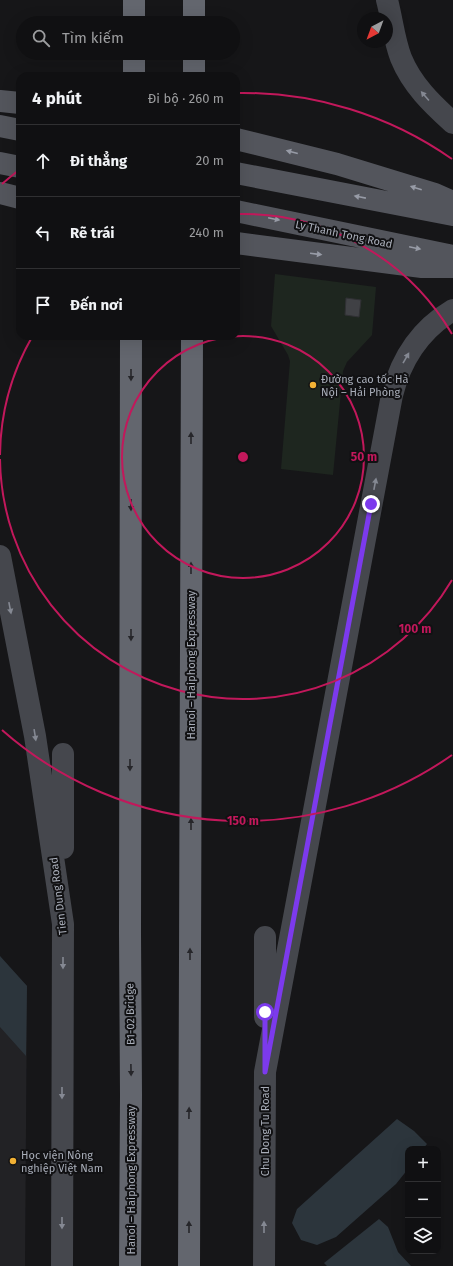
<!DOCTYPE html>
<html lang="vi">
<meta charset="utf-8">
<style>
:root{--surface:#101012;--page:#1e1e20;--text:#f1f3f6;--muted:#9c9d9f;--line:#303032}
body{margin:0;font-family:"Fira Sans",sans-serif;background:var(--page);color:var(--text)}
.controls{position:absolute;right:12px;bottom:12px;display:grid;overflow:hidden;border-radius:8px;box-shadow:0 4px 16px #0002}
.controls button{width:36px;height:36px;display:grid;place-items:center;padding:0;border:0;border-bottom:1px solid var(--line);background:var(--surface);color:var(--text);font:20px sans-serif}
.compass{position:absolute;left:357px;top:12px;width:36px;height:36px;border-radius:50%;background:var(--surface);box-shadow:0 4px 16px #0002;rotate:221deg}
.stop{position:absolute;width:12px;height:12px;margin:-9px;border:3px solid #7c3aed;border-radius:50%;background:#fff}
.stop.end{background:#7c3aed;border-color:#fff;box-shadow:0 1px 4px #0008}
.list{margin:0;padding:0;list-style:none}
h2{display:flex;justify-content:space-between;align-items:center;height:52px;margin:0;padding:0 16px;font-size:17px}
h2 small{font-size:13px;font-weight:400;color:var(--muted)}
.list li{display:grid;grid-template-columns:26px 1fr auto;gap:12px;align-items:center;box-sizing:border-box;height:72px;padding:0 16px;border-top:1px solid var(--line)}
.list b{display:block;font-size:15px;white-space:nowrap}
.list em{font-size:13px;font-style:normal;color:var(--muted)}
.icon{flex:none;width:22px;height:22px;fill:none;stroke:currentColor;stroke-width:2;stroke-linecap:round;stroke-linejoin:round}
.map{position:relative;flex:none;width:453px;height:1266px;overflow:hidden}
.search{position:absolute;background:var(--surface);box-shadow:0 4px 16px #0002;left:16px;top:16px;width:224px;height:44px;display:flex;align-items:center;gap:10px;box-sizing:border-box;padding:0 14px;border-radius:22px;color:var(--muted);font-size:15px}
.panel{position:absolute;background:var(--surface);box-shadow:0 4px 16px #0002;left:16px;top:72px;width:224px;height:268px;border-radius:12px}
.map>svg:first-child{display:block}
</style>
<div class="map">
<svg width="453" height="1266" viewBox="0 0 453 1266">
<rect width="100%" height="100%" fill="#161618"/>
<!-- built -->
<path fill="#222225" d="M 0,957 L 27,986 L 25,1266 L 0,1266 Z"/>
<!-- grass -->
<path fill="#1e261f" d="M 275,274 L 376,287 L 372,335 L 347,362 L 343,371 L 333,475 L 281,469 L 290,361 L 288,355 L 271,326 Z"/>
<!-- water -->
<path fill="#2c353c" d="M 0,956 L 27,986 L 26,1056 L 0,1027 Z
M 397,1119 L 414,1131 L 427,1144 L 423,1149 L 408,1149 L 408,1169 L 396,1184 L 336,1237 L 317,1245 L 301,1240 L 292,1223 L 297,1209 Z
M 379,1219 L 388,1227 L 398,1252 L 411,1266 L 327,1266 L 324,1263 Z"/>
<!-- building -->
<path fill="#404145" stroke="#303034" d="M 346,298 L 361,300 L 359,317 L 345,315 Z"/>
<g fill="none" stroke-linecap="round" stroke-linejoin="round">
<!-- secondary -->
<path stroke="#45474d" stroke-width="22" d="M 387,0 C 392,19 394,40 401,58 C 412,85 432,104 453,123
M 0,556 L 35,736 L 63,924 L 62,1266
M 63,848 L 63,754
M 265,1017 L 265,937
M 264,1266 L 265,1072 L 392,395 C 401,359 421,329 453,310"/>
<!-- primary -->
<path stroke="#53555c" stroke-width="22" d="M 0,101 L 20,103
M 0,126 L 20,130
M 236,139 L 337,164 L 435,194 L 453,202
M 0,163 L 20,167
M 236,173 L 453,215
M 0,193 L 20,198
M 236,211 L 453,256
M 236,243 L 422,267 L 453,267"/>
<!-- highway -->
<path stroke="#63666e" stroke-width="22" d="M 134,23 L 134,0
M 194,23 L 194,0
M 134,76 L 134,53
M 194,76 L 194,53
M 130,1266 L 131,1095 L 130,933 L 131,336
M 189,1266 L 192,336"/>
</g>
<!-- one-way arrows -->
<defs><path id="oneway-solid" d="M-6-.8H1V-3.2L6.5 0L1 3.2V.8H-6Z"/></defs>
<g fill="#858993">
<use href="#oneway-solid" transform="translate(425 96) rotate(-131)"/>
<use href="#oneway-solid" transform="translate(406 358) rotate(-60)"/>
<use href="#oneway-solid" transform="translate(375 484) rotate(-79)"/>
<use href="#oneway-solid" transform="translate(10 608) rotate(79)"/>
<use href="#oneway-solid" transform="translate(35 735) rotate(81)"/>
<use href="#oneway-solid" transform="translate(63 963) rotate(90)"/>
<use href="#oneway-solid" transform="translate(62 1093) rotate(90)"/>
<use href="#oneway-solid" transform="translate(62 1223) rotate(90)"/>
<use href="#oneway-solid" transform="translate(264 1227) rotate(-90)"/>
</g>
<g fill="#979ba6">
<use href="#oneway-solid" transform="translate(292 152) rotate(-165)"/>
<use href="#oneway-solid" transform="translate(416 188) rotate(-163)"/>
<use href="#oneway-solid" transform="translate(360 197) rotate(-169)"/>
<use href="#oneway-solid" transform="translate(274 219) rotate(12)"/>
<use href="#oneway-solid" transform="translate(415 248) rotate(12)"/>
<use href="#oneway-solid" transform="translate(316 254) rotate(7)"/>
</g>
<g fill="#26262a">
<use href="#oneway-solid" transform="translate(131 375) rotate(90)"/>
<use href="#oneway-solid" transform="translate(191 438) rotate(-90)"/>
<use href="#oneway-solid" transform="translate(131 505) rotate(90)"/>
<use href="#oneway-solid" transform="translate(191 568) rotate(-90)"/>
<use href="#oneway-solid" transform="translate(131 635) rotate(90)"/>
<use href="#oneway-solid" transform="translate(130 765) rotate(90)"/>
<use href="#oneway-solid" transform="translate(191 824) rotate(-90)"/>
<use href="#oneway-solid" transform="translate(190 954) rotate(-90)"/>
<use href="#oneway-solid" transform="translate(131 1070) rotate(89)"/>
<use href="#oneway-solid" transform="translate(189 1113) rotate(-89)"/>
<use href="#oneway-solid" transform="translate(189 1227) rotate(-90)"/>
</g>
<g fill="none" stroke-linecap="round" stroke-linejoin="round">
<!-- route -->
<path stroke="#7c3aed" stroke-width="5" d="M 265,1012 L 265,1072 L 371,504"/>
</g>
<!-- distance rings -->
<g fill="none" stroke="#c2185b" stroke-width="2">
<circle cx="243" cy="457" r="121"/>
<path d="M452 580A243 243 0 0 1 0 459M0 455A243 243 0 0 1 32 337M237 214A243 243 0 0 1 452 334"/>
<path d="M452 755A364 364 0 0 1 2 730M2 184A364 364 0 0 1 19 170M237 93A364 364 0 0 1 452 159"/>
</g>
<!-- markers -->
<g fill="#f2b134" stroke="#111113" stroke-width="1.5">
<circle cx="313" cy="385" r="4"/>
<circle cx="13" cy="1161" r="4"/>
</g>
<g text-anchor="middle" stroke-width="4" stroke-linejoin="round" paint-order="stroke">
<!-- street labels -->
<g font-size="11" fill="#a8adb8" stroke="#111113">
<text transform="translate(344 234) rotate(12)" y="4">Ly Thanh Tong Road</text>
<text transform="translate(191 665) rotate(-90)" y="4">Hanoi – Haiphong Expressway</text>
<text transform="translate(58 896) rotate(-97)" y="4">Tien Dung Road</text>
<text transform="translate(130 1014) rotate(-91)" y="4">B1-02 Bridge</text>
<text transform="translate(265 1131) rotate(-90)" y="4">Chu Dong Tu Road</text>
<text transform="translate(131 1180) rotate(-90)" y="4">Hanoi – Haiphong Expressway</text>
</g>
<!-- poi labels -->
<g font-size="11" fill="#a8adb8" stroke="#111113" text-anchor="start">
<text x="321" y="383">Đường cao tốc Hà<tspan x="321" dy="13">Nội – Hải Phòng</tspan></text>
<text x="21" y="1159">Học viện Nông<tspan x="21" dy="13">nghiệp Việt Nam</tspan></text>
</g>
</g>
<circle cx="243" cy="457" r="6" fill="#c2185b" stroke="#111113" stroke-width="2"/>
<g font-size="12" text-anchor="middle" font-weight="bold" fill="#c2185b" stroke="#111113" stroke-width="4" stroke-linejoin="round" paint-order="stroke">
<text x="364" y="461">50 m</text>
<text x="415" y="633">100 m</text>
<text x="243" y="825">150 m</text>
</g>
</svg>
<div class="controls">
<button>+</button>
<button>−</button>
<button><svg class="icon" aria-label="layers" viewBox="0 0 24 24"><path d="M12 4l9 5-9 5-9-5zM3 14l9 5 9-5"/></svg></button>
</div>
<svg class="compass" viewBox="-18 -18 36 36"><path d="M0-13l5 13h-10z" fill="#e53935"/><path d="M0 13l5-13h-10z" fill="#9c9d9f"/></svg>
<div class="stop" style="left:265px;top:1012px"></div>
<div class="stop end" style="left:371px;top:504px"></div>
<div class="search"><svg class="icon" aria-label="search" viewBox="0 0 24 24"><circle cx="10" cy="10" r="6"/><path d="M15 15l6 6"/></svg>Tìm kiếm</div>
<section class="panel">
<h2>4 phút<small>Đi bộ · 260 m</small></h2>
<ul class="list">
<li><svg class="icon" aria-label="ahead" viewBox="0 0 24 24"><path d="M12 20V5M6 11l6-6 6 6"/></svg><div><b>Đi thẳng</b></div><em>20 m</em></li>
<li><svg class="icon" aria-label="left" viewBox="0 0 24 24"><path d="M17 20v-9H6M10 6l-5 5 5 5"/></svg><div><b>Rẽ trái</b></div><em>240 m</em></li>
<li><svg class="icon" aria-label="arrive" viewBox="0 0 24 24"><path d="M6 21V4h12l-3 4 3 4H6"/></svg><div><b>Đến nơi</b></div></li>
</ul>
</section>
</div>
